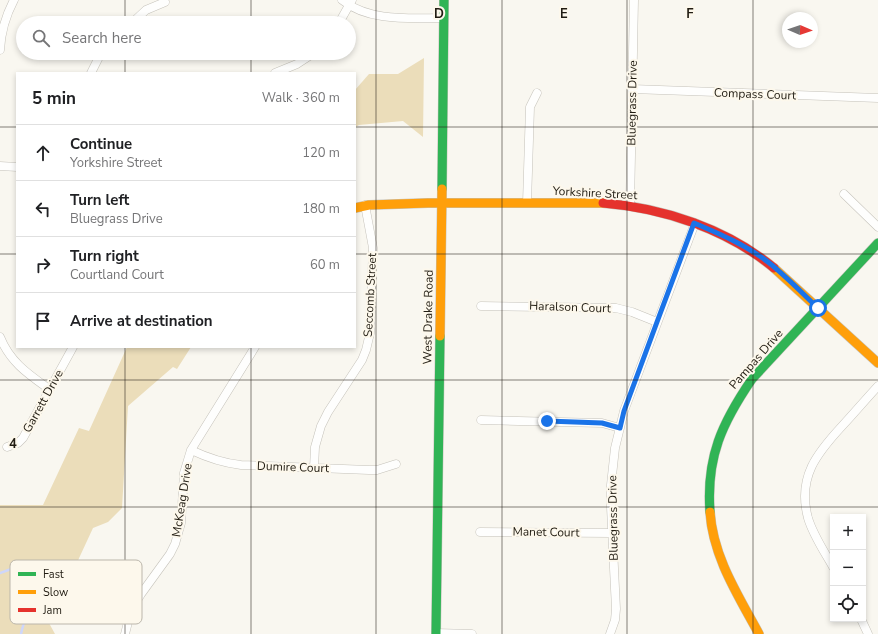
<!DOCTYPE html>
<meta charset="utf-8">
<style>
:root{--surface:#fff;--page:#f2f2f2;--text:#202124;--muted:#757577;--line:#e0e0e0}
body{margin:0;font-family:"Nunito Sans",sans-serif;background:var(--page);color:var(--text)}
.controls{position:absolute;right:12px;bottom:12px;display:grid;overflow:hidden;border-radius:0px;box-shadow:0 2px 6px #0003}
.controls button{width:36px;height:36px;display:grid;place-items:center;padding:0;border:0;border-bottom:1px solid var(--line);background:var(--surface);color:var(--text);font:20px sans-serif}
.compass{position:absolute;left:782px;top:12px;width:36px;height:36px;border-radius:50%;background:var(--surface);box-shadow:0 2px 6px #0003;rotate:92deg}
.stop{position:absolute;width:12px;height:12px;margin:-9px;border:3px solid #1a73e8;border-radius:50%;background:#fff}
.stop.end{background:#1a73e8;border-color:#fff;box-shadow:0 1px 4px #0008}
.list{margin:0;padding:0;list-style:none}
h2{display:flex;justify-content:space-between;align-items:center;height:52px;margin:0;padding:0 16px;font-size:17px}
h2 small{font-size:13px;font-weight:400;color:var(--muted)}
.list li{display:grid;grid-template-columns:26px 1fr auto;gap:12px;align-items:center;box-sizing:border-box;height:56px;padding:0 16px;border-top:1px solid var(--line)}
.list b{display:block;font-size:15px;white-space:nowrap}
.list p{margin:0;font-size:13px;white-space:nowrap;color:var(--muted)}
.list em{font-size:13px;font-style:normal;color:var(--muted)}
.icon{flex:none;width:22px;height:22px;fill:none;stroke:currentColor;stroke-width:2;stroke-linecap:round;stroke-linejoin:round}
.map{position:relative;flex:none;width:878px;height:634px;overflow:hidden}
.search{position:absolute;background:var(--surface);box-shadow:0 2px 6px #0003;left:16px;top:16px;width:340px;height:44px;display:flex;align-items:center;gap:10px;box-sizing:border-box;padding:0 14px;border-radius:22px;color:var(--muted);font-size:15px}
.panel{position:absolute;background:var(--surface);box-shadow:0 2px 6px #0003;left:16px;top:72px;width:340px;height:276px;border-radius:0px}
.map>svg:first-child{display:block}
</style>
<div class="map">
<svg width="878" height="634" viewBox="0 0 878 634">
<rect width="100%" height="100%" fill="#f9f7f0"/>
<!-- green -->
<path fill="#ebddba" d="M 424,58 L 423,137 L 403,121 L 359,125 L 355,127 L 355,90 L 369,74 L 398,74 Z
M 127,347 L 191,347 L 177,369 L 173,367 L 128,406 L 122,508 L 108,522 L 93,528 L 49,623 L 55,634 L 0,634 L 0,505 L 43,505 L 79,428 L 89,431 Z"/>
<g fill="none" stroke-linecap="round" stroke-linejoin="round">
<!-- stream -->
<path stroke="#ced6fa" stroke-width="2.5" d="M 0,573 L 14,568 L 26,575 C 28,583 31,591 30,600 C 29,611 23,623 21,634"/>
<defs>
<path id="street" d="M 342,0 C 369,22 410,18 443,18
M 132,23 L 146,10 L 165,2
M 339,23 L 352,0
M 0,50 C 1,31 5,17 14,0
M 91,73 L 101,53
M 275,73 L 297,64 L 314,53
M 632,89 L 878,98
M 0,166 L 17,167
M 844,194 L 878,227
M 527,203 L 530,107 L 537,93
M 630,206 L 634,0
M 481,306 L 616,308 L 632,312 L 657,322
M 0,337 C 10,362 28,374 49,389
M 481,420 L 602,423 L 620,428
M 7,447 L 18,443 L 23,438 L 73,347
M 191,450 C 208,458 222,463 241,465 L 369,470 L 377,470 L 396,464
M 314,468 L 315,447 L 321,426 L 328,412 L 362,360 L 366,350 L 370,333 L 373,248 L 365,205
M 480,532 L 612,533
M 833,567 C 824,551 813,535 808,518 C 797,477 817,453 843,425 C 855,412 866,399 878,386
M 861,619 L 868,634
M 436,633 L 472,634
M 125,634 L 129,618 L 134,605 L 141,594 L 170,554 L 175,544 L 181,523 L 184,473 L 191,450 L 255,347
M 610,634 L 615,620 L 616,609 L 611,507 L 611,485 L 615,448 L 624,411 L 695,223"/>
<path id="fast" d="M 442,189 L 444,0
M 710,512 C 706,457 722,423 752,379 L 878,243
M 436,634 L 440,336"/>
<path id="slow" d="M 355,208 L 369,205 L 428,203 L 603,203
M 774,268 L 878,363
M 440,336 L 442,189
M 710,512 C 713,557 738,595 759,634"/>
<path id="jam" d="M 603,203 C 664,208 727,229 774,268"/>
</defs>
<!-- street casing -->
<use href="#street" stroke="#c5c2ba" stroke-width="9"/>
<!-- fast casing -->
<use href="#fast" stroke="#c5c2ba" stroke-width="10"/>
<!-- slow casing -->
<use href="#slow" stroke="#c5c2ba" stroke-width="10"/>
<!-- jam casing -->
<use href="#jam" stroke="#c5c2ba" stroke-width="10"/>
<!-- street -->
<use href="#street" stroke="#fefefd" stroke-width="8"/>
<!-- fast -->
<use href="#fast" stroke="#30b455" stroke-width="9"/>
<!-- slow -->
<use href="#slow" stroke="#ff9f0a" stroke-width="9"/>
<!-- jam -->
<use href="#jam" stroke="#e5322d" stroke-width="9"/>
</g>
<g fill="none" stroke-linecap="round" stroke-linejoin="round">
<!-- route -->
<path stroke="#1a73e8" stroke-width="5" d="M 547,421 L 602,423 L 620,428 L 624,411 L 657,322 L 694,223 C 720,234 746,245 768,262 C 786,276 801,292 818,308"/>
</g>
<!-- grid -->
<path fill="none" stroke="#211c12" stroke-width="1" stroke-opacity="0.55" d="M 125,0 L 125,23M 251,0 L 251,23M 376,0 L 376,634M 502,0 L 502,634M 627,0 L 627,634M 753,0 L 753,634M 125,53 L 125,73M 251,53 L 251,73M 0,127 L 17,127M 355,127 L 878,127M 0,254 L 17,254M 355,254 L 878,254M 125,347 L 125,634M 251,347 L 251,634M 0,380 L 878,380M 0,507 L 878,507"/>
<g text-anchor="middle" stroke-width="4" stroke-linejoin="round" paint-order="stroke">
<!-- street labels -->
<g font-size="12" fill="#211c12" stroke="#fdf8ec">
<text transform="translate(755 94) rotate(2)" y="4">Compass Court</text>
<text transform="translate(632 103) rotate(-89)" y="4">Bluegrass Drive</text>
<text transform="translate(595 193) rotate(3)" y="4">Yorkshire Street</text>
<text transform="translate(370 295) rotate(-87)" y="4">Seccomb Street</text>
<text transform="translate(570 307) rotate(2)" y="4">Haralson Court</text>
<text transform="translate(428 317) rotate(-89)" y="4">West Drake Road</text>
<text transform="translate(756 359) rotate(-49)" y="4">Pampas Drive</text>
<text transform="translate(43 401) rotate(-61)" y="4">Garrett Drive</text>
<text transform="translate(293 467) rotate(2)" y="4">Dumire Court</text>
<text transform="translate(182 500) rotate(-81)" y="4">McKeag Drive</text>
<text transform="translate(613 518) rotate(-91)" y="4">Bluegrass Drive</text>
<text transform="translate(546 532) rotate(1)" y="4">Manet Court</text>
</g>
</g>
<!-- legend -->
<rect x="10" y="560" width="132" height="64" rx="6" fill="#fdf8ec" stroke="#bbb6ab" stroke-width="1"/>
<rect x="18" y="572" width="18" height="4" fill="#30b455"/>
<rect x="18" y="590" width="18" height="4" fill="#ff9f0a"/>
<rect x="18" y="608" width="18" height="4" fill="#e5322d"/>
<g font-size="11" fill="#211c12">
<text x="43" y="578">Fast</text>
<text x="43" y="596">Slow</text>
<text x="43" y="614">Jam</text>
</g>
<g font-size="13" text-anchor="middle" font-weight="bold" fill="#211c12" stroke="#fdf8ec" stroke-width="4" stroke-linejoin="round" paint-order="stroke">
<text x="439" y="18">D</text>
<text x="564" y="18">E</text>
<text x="690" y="18">F</text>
<text x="13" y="448">4</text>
</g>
</svg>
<div class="controls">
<button>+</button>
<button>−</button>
<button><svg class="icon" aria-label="locate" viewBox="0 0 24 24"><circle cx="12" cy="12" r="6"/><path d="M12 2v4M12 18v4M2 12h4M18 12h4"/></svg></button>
</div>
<svg class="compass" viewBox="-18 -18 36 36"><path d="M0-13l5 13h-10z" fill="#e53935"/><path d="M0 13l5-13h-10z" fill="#757577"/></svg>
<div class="stop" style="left:818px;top:308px"></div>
<div class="stop end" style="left:547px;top:421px"></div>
<div class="search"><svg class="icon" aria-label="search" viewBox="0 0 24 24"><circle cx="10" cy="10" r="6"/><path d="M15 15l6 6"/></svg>Search here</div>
<section class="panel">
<h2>5 min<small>Walk · 360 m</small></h2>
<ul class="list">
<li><svg class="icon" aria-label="ahead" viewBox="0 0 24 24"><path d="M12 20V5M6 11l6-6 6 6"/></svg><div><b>Continue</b><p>Yorkshire Street</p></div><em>120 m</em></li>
<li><svg class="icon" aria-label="left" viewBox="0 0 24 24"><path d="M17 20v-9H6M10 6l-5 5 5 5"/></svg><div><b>Turn left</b><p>Bluegrass Drive</p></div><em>180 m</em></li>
<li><svg class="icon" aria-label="right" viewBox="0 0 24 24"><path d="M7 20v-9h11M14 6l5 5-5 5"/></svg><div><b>Turn right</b><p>Courtland Court</p></div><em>60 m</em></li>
<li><svg class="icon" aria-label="arrive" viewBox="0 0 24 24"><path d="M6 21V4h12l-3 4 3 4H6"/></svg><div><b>Arrive at destination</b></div></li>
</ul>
</section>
</div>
